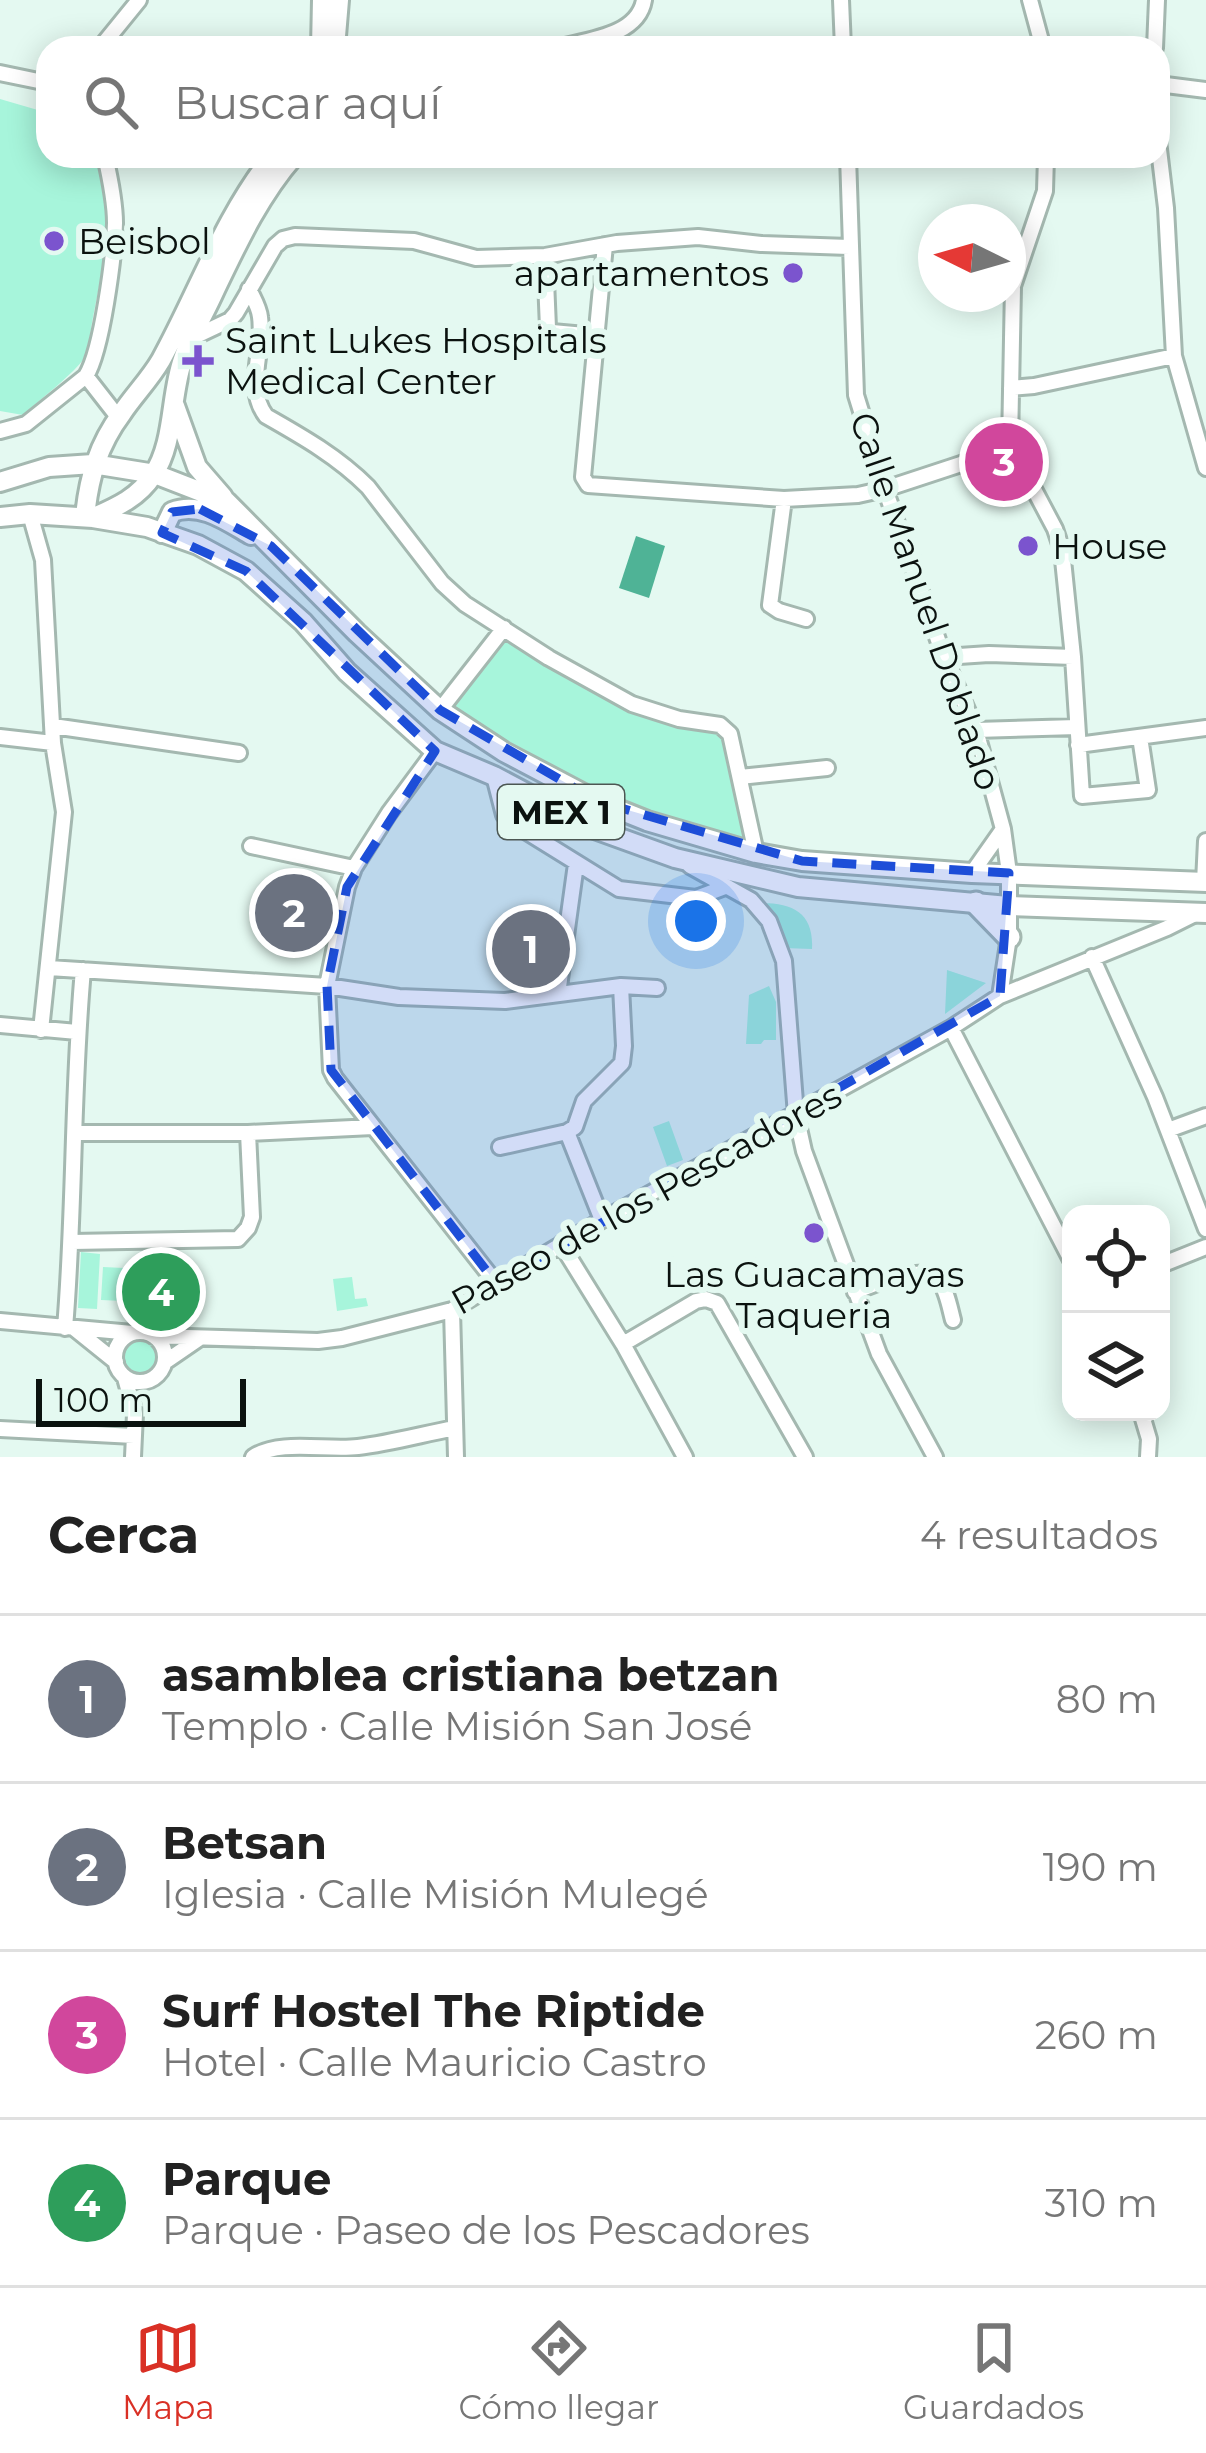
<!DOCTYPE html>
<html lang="es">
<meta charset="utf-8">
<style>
:root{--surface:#fff;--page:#f6f6f6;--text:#222;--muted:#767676;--line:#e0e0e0;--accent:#d93025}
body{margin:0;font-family:Montserrat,sans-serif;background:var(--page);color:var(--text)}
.controls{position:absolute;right:36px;bottom:36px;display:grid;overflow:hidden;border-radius:24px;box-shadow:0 6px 30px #0003}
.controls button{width:108px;height:108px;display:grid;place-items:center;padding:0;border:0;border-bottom:3px solid var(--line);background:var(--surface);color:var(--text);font:60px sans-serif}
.compass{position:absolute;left:918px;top:204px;width:108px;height:108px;border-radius:50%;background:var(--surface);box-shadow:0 6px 30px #0003;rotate:275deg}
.scale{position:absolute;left:36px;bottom:30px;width:210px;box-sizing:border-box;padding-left:12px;border:6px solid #0b120f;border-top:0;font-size:33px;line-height:42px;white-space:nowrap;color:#0b120f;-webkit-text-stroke:9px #e4f9f1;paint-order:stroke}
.you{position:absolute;left:696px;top:921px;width:42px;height:42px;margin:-30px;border:9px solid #fff;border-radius:50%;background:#1a73e8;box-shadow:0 0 0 18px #1a73e833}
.badge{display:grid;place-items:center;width:78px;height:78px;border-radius:50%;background:var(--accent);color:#fff;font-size:39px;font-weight:700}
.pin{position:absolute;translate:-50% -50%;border:6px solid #fff;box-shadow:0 3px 12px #0006}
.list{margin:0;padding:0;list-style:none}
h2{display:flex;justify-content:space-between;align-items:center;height:156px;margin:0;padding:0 48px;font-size:51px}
h2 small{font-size:39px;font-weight:400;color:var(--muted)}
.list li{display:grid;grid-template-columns:78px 1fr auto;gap:36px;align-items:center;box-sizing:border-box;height:168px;padding:0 48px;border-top:3px solid var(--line)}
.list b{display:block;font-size:45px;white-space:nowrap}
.list p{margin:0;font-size:39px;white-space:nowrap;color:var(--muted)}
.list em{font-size:39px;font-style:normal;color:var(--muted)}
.icon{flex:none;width:66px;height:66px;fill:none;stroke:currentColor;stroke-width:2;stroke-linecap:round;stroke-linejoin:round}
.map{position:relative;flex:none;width:1206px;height:1457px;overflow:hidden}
.search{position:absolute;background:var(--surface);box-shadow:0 6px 30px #0003;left:36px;right:36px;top:36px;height:132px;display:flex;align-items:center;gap:30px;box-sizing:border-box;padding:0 42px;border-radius:36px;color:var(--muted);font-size:45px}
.sheet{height:828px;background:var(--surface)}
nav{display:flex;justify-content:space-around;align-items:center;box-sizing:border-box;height:168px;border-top:3px solid var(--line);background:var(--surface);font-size:33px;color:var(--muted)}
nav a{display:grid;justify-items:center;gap:6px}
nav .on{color:var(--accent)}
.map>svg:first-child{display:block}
</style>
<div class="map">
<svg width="1206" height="1457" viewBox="0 0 1206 1457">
<rect width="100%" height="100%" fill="#e4f9f1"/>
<!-- green -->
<path fill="#a7f5db" d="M 0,99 L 48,113 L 48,156 L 94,156 C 119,206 104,260 94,312 C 91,325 90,345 84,358 C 77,371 36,403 23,415 L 0,411 Z
M 505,635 C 552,668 602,698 655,721 C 678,731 707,719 727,736 L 749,843 L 647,813 L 520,754 L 445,710 Z
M 762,903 C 795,903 814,915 812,949 L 783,948 Z
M 947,970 L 986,983 L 945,1014 Z
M 769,986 L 776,1002 L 776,1040 L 764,1040 L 761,1044 L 746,1044 L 749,995 Z
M 669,1121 L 683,1160 L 667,1166 L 653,1127 Z
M 81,1252 L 100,1254 L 97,1309 L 78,1308 Z
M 103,1267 L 124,1268 L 123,1301 L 101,1300 Z
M 352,1277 L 355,1299 L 366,1298 L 368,1306 L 337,1311 L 333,1279 Z
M 154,1282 L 171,1284 L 169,1299 L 176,1301 L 174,1313 L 151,1310 Z
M120 1357a21 21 0 1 1 42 0a21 21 0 1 1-42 0Z"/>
<!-- water -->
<path fill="#4fb396" d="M 636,536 L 665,546 L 649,598 L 619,588 Z"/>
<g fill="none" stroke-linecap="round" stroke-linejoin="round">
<defs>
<path id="minor" d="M 841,0 L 843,48
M 1030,0 L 1043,48
M 100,48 L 139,0
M 557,48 C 587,40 638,36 644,0
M 1155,48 L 1157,0
M 0,73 L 48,83
M 1158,84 L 1206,90
M 1158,141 L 1166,208 L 1174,356 L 1206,468
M 105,156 C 110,178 115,201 115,223 C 114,257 102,350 86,376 L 118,417
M 848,156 L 856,395 L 885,489 L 944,657 L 976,730 L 1003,829 L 1009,873 L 1009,937 L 1000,996
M 1046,156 L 1045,191 L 1013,286 L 1010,444 L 1055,529 L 1062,550 L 1073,657 L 1082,796 L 1148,790 L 1140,737
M 605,245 L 583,477 L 588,485 L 784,499 L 858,495 L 885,489 L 961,464 L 1010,444
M 545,256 L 548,328 L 552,332 L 596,336
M 249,289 C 253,298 259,307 260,317 C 265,350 244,387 266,416 C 303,437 338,457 368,487 L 442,583 L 465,604 L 549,658 L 632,704 L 679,719 L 720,725 L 730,734 L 756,853
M 192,338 L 230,320 L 236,313 L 275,246 L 283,239 L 295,236 L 414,241 L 476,258 L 545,256 L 617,243 L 698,237 L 761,244 L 849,247
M 1011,388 L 1034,386 L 1174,356
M 0,431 L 26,424 L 86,376
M 784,499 L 770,605 L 779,611 L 806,619
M 30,514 L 43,560 L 53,743 L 64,812 L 41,1030
M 944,657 L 989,654 L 1073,657
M 440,710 L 504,628
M 53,726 L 239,753
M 976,730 L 1077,727
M 0,737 L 53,743
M 1078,745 L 1206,728
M 435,751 L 389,813 L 354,868 L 347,887 L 327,986 L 331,1070 L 335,1078 L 496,1283
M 494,776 L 504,815 L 511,822 L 619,889 L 696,898 L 725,887
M 740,777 L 827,768
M 251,846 L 354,868
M 690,866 L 751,900 L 769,921 L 784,961 L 796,1115 L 804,1151 L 879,1354 L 935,1457
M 972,873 L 1003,829
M 1204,882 L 1206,841
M 1092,957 L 1155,1097 L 1206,1229
M 49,968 L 327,986 L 399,997 L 505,1001 L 621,986 L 657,988
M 558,994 L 576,864
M 0,1025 L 77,1032
M 951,1028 L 1071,1260
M 1168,1130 L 1206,1116
M 567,1132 L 602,1220
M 75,1133 L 248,1133 L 373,1127
M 500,1147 L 567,1132 L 575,1127 L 584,1101 L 622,1063 L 624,1046 L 621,986
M 72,1242 L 238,1239 L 248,1228 L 252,1217 L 248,1133
M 561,1244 L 623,1344 L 685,1457
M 1161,1265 L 1206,1247
M 855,1292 C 874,1284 924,1262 940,1282 C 947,1291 950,1309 953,1320
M 452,1310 L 456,1457
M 0,1321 L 132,1333
M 65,1328 C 75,1209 72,1089 83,970
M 75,1329 L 116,1362
M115 1357a25 25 0 1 1 50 0a25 25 0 1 1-50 0Z
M 153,1336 L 318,1341 L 342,1338 L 452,1310 L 602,1220 L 951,1028 L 1000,996 L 1167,928 L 1193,915
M 623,1344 L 696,1301 L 706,1299 L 717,1303 L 805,1457
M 165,1362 L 200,1338
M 125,1378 L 135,1414 L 133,1457
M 1141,1412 L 1149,1439 L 1148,1457
M 0,1429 L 134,1436
M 253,1457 C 280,1439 326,1451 358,1447 C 391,1443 423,1434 455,1428"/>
<path id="major" d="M 321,48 L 322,0
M 335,48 L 339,0
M 175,406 L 197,467 L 223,497
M 0,482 L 49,467 L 93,464 L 155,474 L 227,502 L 357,633 L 440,710 L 504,752 L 597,801 L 647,821 L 756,853 L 802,861 L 972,873 L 1206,882
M 85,516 C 89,477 98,445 122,413 C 134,395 150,379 161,360 C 198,293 224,217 273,156
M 0,517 L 30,514 L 93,518 L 147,527 L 198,545 L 246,571 L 303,622 L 347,672 L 435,751 L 494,776 L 592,828 L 675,858 L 798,887 L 1008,906 L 1206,913
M 94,517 C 117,507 139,497 153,475 C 175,443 170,395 183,359 C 191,336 204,314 214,292 C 237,244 259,196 294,156
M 162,533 L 172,512 C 200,501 227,521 251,535"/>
<path id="highway" d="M 976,903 L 1009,937"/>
</defs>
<!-- minor casing -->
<use href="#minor" stroke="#a4b8b0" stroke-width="20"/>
<!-- major casing -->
<use href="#major" stroke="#a4b8b0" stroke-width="24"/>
<!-- highway casing -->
<use href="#highway" stroke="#a4b8b0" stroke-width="27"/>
<!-- minor -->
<use href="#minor" stroke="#fff" stroke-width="14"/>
<!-- major -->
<use href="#major" stroke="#fff" stroke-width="18"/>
<!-- highway -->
<use href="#highway" stroke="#fff" stroke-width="21"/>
</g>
<!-- marked area -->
<path fill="#1d4ed8" fill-opacity="0.2" stroke="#1d4ed8" stroke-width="9" stroke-dasharray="24 15" stroke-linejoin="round" d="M 200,509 L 271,546 L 440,710 L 597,801 L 802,861 L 1009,873 L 1000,996 L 496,1283 L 331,1070 L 327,986 L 347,887 L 435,751 L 246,571 L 162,533 L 172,512 Z"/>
<!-- markers -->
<g fill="#7b54ce" stroke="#e4f9f1" stroke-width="4.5">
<circle cx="54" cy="241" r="12"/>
<circle cx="793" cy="273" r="12"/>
<path d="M192 343h12v12h12v12h-12v12h-12v-12h-12v-12h12z"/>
<circle cx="1028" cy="546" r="12"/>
<circle cx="814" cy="1233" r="12"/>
</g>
<g text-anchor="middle" stroke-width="12" stroke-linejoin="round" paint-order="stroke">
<!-- shield labels -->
<rect fill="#e4f9f1" stroke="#4c5753" stroke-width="3" x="498" y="785" width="126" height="54" rx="9"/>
<g font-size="33" font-weight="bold" fill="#0b120f">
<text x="561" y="824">MEX 1</text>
</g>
<!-- poi labels -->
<g font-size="36" fill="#0b120f" stroke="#e4f9f1" text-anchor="start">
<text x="78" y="254">Beisbol</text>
<text x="769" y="286" text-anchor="end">apartamentos</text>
<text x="225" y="353">Saint Lukes Hospitals<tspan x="225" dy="41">Medical Center</tspan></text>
<text x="1052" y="559">House</text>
<text x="814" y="1287" text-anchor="middle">Las Guacamayas<tspan x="814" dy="41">Taqueria</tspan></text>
</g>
<!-- street labels -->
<g font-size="36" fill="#0b120f" stroke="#e4f9f1">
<text transform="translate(926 601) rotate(71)" y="13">Calle Manuel Doblado</text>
<text transform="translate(646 1198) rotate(-29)" y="13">Paseo de los Pescadores</text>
</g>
</g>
</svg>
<div class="controls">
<button><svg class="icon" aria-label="locate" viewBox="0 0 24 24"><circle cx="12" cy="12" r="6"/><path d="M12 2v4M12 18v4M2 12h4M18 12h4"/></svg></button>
<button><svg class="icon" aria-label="layers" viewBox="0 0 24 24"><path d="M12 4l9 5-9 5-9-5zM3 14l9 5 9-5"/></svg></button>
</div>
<svg class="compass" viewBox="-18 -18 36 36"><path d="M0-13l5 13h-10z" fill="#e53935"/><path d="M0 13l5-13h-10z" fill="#767676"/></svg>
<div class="scale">100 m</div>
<div class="you"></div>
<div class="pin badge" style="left:531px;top:949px;background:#6b7280">1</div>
<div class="pin badge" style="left:294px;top:913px;background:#6b7280">2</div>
<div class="pin badge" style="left:1004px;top:462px;background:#d1479c">3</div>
<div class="pin badge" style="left:161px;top:1292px;background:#2e9e5b">4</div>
<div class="search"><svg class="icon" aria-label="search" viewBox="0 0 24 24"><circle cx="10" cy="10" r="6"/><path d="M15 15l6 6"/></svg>Buscar aquí</div>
</div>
<section class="sheet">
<h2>Cerca<small>4 resultados</small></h2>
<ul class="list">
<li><span class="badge" style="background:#6b7280">1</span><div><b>asamblea cristiana betzan</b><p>Templo · Calle Misión San José</p></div><em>80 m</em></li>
<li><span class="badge" style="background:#6b7280">2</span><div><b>Betsan</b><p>Iglesia · Calle Misión Mulegé</p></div><em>190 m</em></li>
<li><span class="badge" style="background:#d1479c">3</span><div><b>Surf Hostel The Riptide</b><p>Hotel · Calle Mauricio Castro</p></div><em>260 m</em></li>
<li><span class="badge" style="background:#2e9e5b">4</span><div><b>Parque</b><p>Parque · Paseo de los Pescadores</p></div><em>310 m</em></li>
</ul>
</section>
<nav>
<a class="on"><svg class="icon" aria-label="map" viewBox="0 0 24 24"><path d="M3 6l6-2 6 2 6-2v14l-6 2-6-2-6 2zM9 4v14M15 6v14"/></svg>Mapa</a>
<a><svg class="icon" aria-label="directions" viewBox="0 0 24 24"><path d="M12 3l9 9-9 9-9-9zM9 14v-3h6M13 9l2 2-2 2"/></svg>Cómo llegar</a>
<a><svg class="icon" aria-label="saved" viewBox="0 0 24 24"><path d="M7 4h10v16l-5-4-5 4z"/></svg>Guardados</a>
</nav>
